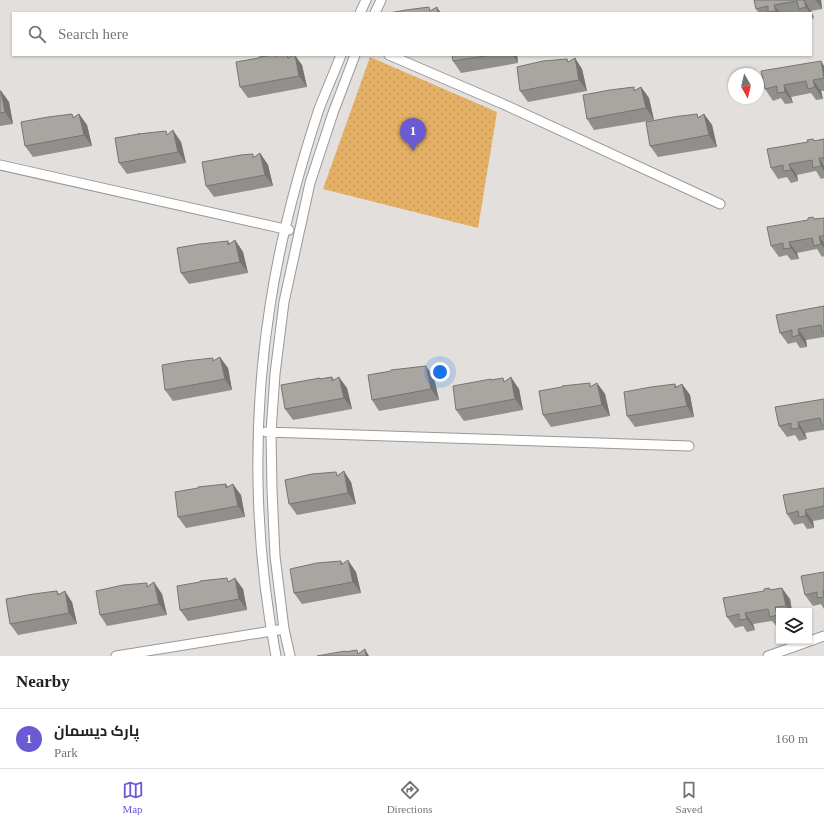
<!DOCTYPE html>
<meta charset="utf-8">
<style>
:root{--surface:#fff;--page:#f6f6f6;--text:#202124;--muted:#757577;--line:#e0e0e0;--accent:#6a5ad4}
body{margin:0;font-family:"Times New Roman",Cairo,serif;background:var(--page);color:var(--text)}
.controls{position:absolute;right:12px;bottom:12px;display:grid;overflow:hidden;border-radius:0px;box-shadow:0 1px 3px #0004}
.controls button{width:36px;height:36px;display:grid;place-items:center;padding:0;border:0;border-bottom:1px solid var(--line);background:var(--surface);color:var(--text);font:20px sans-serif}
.compass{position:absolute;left:728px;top:68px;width:36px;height:36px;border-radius:50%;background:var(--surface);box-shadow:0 1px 3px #0004;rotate:172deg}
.you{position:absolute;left:440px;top:372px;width:14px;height:14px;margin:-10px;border:3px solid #fff;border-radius:50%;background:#1a73e8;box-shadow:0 0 0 6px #1a73e833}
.badge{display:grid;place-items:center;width:26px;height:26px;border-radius:50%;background:var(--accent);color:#fff;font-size:13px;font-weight:700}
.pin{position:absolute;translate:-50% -33px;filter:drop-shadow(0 1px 2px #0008)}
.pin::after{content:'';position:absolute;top:21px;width:14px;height:12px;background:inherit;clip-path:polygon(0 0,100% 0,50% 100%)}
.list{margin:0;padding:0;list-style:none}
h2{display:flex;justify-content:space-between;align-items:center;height:52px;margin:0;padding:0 16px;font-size:17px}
h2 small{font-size:13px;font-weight:400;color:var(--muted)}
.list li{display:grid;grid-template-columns:26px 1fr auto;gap:12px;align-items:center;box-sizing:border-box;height:60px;padding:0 16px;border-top:1px solid var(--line)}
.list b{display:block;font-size:15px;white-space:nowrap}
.list p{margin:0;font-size:13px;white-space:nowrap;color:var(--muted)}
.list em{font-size:13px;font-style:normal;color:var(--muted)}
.icon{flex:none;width:22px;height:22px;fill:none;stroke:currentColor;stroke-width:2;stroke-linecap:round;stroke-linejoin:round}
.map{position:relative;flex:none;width:824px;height:656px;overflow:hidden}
.search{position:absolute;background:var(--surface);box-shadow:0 1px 3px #0004;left:12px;right:12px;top:12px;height:44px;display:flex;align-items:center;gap:10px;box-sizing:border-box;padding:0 14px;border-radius:0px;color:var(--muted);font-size:15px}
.sheet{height:112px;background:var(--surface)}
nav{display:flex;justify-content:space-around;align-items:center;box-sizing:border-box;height:56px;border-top:1px solid var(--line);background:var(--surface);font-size:11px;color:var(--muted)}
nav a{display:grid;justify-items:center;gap:2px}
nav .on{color:var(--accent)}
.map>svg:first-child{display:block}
</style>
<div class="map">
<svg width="824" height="656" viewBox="0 0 824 656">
<defs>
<pattern id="park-dots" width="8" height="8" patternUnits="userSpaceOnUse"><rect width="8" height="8" fill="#e4b066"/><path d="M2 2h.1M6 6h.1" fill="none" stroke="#c39758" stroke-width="1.8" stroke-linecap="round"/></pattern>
</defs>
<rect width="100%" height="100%" fill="#e2dfdc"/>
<!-- park -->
<path fill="url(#park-dots)" d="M 370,57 L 497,112 L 478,228 L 323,189 Z"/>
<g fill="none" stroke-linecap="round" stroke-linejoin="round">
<defs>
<path id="minor" d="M 360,13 L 366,0
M 375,13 L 381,0
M 389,55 L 503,104 L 720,204
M 0,165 L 289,230
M 266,432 L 689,446
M 116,656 L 284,629
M 276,656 C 254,542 252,421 270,306 C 280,239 298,173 319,109 C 326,91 334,73 341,55
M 290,656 L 284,629 L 275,556 L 272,490 L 271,432 L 275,374 L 284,302 L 310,183 L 333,113 L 355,55
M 768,656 L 824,636"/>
</defs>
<!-- minor casing -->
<use href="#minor" stroke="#9b9895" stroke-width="11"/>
<!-- minor -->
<use href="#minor" stroke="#fff" stroke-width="9"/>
</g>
<!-- wall -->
<path fill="#918f8b" d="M 754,0 L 821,0 L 822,9 L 811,11 L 814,18 L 811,19 L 811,13 L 759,13 L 756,9 Z
M 287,55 L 289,57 L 302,65 L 307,87 L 248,98 L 240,87 L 275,56 Z
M 452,55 L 517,55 L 518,63 L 461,73 L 453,61 Z
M 575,58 L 582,69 L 587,91 L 528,102 L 520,91 L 567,59 L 569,62 Z
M 821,61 L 824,66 L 824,91 L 821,91 L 823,99 L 816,100 L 811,93 L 791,97 L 793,103 L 785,104 L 781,98 L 773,101 L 765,89 Z
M 641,87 L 649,98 L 654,120 L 594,130 L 587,119 L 622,89 L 636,90 Z
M 0,91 L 1,91 L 9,102 L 13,124 L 0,126 Z
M 79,114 L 87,125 L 92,146 L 33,157 L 25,146 L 60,116 L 74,117 Z
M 704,114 L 712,125 L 717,147 L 658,157 L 650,146 Z
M 168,134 L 181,142 L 186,163 L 127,174 L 119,163 Z
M 824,139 L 824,178 L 821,179 L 816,171 L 797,175 L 798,181 L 791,183 L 787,177 L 778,179 L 771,168 L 814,141 Z
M 260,153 L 268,165 L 273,186 L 214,197 L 206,186 L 241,155 L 255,157 Z
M 824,218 L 824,256 L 822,257 L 817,249 L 797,253 L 799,259 L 791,260 L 787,255 L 779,257 L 771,246 L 815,219 Z
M 235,240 L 243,252 L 248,273 L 189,284 L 181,273 L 228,241 L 230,244 Z
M 824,306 L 824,337 L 806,340 L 807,347 L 800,348 L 796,342 L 788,344 L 780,333 Z
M 215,361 L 228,368 L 232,390 L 173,401 L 165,390 Z
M 332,377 L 334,380 L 347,388 L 352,409 L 293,420 L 285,409 L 320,379 Z
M 434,378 L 439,400 L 379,411 L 372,400 Z
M 492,380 L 505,381 L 519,389 L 523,410 L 464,421 L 456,410 Z
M 597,383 L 605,394 L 610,416 L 551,427 L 543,415 Z
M 675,384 L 677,387 L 682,384 L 690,395 L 694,417 L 635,427 L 627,416 L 663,386 Z
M 824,399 L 824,430 L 805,433 L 807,439 L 799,441 L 795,435 L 787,437 L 779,426 Z
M 324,473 L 338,475 L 351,482 L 356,504 L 297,515 L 289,504 Z
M 226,484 L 228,487 L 241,495 L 245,517 L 186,528 L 178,517 Z
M 824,488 L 824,519 L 813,521 L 814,528 L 807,529 L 803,523 L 794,525 L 787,514 Z
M 341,561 L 343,564 L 356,572 L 361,593 L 302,604 L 294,593 L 329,562 Z
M 824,572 L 824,609 L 821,604 L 813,606 L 805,595 Z
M 229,581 L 243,589 L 247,610 L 188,621 L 180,610 Z
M 135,584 L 149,586 L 162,594 L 167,615 L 107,626 L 100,615 Z
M 769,588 L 771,590 L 790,599 L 792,611 L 779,611 L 779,628 L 778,628 L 772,621 L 753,624 L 755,630 L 747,632 L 743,626 L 735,628 L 727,617 Z
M 57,591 L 59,594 L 72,602 L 77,624 L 18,635 L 10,624 L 46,593 Z"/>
<!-- shaded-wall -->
<path fill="#767471" d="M 804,0 L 811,11 L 814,18 L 811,14 L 811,13 L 810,13 L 806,7 Z
M 816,0 L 821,0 L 822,9 Z
M 774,5 L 780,13 L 777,13 L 776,11 Z
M 437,7 L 441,13 L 438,13 Z
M 295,55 L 302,65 L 307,87 L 299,76 Z
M 513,55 L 517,55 L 518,63 Z
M 575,58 L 582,69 L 587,91 L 579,80 Z
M 821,61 L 824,66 L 824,78 Z
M 813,80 L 821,91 L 823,99 L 815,87 Z
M 784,85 L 791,97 L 793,103 L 785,92 Z
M 641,87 L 649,98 L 654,120 L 646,108 Z
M 1,91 L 9,102 L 13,124 L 5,112 Z
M 79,114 L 87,125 L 92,146 L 84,135 Z
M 704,114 L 712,125 L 717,147 L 709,135 Z
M 173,130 L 181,142 L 186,163 L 178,152 Z
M 260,153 L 268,165 L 273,186 L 265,175 Z
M 819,158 L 824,166 L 824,171 L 821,166 Z
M 789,164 L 797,175 L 798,181 L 791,170 Z
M 819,236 L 824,243 L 824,248 L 821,244 Z
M 235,240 L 243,252 L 248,273 L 240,262 Z
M 789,242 L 797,253 L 799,259 L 791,248 Z
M 798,329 L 806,340 L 807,347 L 799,335 Z
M 220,357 L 228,368 L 232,390 L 225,379 Z
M 426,366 L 434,378 L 439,400 L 431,389 Z
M 339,377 L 347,388 L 352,409 L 344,398 Z
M 511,377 L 519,389 L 523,410 L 515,399 Z
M 597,383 L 605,394 L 610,416 L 602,405 Z
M 682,384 L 690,395 L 694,417 L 687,406 Z
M 798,422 L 805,433 L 807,439 L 799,428 Z
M 344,471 L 351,482 L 356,504 L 348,493 Z
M 233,484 L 241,495 L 245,517 L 238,506 Z
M 805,510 L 813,521 L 814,528 L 806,516 Z
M 348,560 L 356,572 L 361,593 L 353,582 Z
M 235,578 L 243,589 L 247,610 L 239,599 Z
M 154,582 L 162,594 L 167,615 L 159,604 Z
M 782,588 L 790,599 L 792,611 L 789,611 L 786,606 Z
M 65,591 L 72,602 L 77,624 L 69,613 Z
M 775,607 L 779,613 L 779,618 L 777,615 Z
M 745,613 L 753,624 L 755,630 L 747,619 Z
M 365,649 L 369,656 L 366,656 Z"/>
<!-- building -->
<path fill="#a9a6a2" stroke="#767471" d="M 754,0 L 804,0 L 806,7 L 799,9 L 797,1 L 774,5 L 776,11 L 768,12 L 768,6 L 756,9 Z
M 429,7 L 430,11 L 437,7 L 438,13 L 389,13 L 406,10 Z
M 275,55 L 275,56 L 287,55 L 288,58 L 293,55 L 295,55 L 299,76 L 240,87 L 236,62 L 259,58 L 259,57 Z
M 452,55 L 491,55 L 453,61 Z
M 575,58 L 579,80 L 520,91 L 517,67 L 543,61 L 567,59 L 568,62 Z
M 821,61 L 824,78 L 813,80 L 815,87 L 808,89 L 806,81 L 784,85 L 785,92 L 777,93 L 777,86 L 765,89 L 761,71 Z
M 634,87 L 634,91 L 641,87 L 646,108 L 587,119 L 583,95 L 610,90 Z
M 0,91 L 1,91 L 5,112 L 0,113 Z
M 72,114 L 73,118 L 79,114 L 84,135 L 25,146 L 21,122 L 48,117 Z
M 697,114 L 698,118 L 704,114 L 709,135 L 650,146 L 646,122 L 673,117 Z
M 173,130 L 178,152 L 119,163 L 115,138 L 139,134 L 138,134 L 166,131 L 167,135 Z
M 813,139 L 814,141 L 824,139 L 824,158 L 819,158 L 821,166 L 813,168 L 812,160 L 789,164 L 791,170 L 783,171 L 783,165 L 771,168 L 767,149 L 808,142 L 807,140 Z
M 260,153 L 265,175 L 206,186 L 202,162 L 241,155 L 253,154 L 253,158 Z
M 813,217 L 814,219 L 824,218 L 824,236 L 819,236 L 821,244 L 814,246 L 812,238 L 789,242 L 791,248 L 783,249 L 783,243 L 771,246 L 767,227 L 808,220 L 808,218 Z
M 235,240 L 240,262 L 181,273 L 177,248 L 200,244 L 228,241 L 228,245 Z
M 824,306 L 824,332 L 822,333 L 821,325 L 798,329 L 799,335 L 792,337 L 792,330 L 780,333 L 776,315 Z
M 220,357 L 225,379 L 165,390 L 162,365 L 185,361 L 213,358 L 213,361 Z
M 426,366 L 431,389 L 372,400 L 368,375 L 391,371 L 391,370 Z
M 332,377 L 332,381 L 339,377 L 344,398 L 285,409 L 281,385 L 320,378 L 320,379 Z
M 511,377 L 515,399 L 456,410 L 453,386 L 491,379 L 491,380 L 503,378 L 504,382 Z
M 590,383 L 590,387 L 597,383 L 602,405 L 543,415 L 539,391 L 562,387 L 562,386 Z
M 675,384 L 675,388 L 682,384 L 687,406 L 627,416 L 624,392 L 651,387 Z
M 824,399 L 824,425 L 822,426 L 820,418 L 798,422 L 799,428 L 791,429 L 791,423 L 779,426 L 775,407 Z
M 344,471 L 348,493 L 289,504 L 285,480 L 312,474 L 336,472 L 337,476 Z
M 226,484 L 226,488 L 233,484 L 238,506 L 178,517 L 175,492 L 198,488 L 198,487 Z
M 824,488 L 824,506 L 805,510 L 806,516 L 799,517 L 798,511 L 787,514 L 783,495 Z
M 348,560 L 353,582 L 294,593 L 290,569 L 317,563 L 341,561 L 341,565 Z
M 824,572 L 824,591 L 823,591 L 824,597 L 817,598 L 817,592 L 805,595 L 801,576 Z
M 227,578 L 228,582 L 235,578 L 239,599 L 180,610 L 177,586 L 200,582 L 200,581 Z
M 154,582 L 159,604 L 100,615 L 96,591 L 123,585 L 147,583 L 147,587 Z
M 769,588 L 770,590 L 782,588 L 786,606 L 775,607 L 777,615 L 770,617 L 768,609 L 745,613 L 747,619 L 739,620 L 739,614 L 727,617 L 723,598 L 764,591 L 764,589 Z
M 57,591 L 58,595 L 65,591 L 69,613 L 10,624 L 6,599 L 33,594 Z
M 365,649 L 366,656 L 317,656 L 345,651 L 345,652 L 357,650 L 358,654 Z"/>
</svg>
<div class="controls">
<button><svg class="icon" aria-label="layers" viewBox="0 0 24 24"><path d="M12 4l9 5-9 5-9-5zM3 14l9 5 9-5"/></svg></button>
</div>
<svg class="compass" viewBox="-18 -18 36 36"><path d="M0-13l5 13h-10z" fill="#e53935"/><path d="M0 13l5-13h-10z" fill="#757577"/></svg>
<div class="you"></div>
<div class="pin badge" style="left:413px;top:151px">1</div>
<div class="search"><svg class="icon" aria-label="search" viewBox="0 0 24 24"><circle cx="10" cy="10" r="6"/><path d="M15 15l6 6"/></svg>Search here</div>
</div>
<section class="sheet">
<h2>Nearby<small></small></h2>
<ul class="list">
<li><span class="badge">1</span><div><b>پارک دیسمان</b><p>Park</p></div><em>160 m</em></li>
</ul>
</section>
<nav>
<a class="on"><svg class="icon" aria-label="map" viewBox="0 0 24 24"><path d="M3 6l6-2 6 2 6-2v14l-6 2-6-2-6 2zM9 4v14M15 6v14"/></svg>Map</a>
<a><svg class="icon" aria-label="directions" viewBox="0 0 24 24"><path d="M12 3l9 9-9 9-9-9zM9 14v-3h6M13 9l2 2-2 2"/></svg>Directions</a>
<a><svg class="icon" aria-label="saved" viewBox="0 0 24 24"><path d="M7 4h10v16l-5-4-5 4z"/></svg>Saved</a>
</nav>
